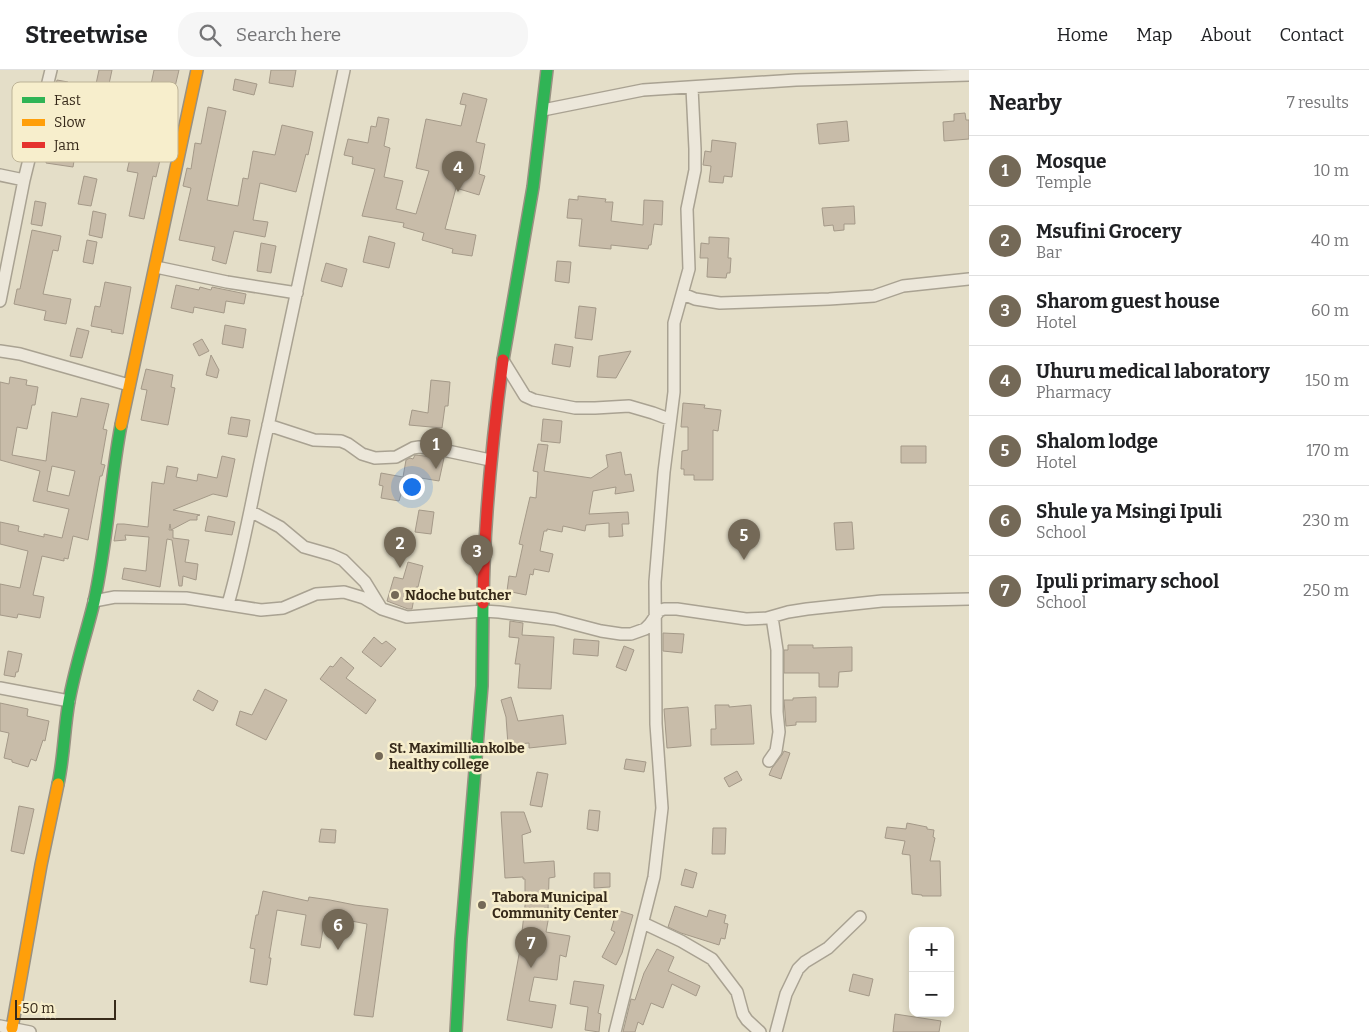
<!DOCTYPE html>
<meta charset="utf-8">
<style>
:root{--surface:#fff;--page:#f6f6f6;--text:#202124;--muted:#757577;--line:#e0e0e0;--accent:#746957}
body{margin:0;font-family:Bitter,serif;background:var(--page);color:var(--text)}
.controls{position:absolute;right:15px;bottom:15px;display:grid;overflow:hidden;border-radius:10px;box-shadow:0 2px 8px #0003}
.controls button{width:45px;height:45px;display:grid;place-items:center;padding:0;border:0;border-bottom:1px solid var(--line);background:var(--surface);color:var(--text);font:25px sans-serif}
.scale{position:absolute;left:15px;bottom:12px;width:101px;box-sizing:border-box;padding-left:5px;border:2px solid #372a1a;border-top:0;font-size:14px;line-height:18px;white-space:nowrap;color:#372a1a;-webkit-text-stroke:4px #f7eecc;paint-order:stroke}
.you{position:absolute;left:411px;top:416px;width:18px;height:18px;margin:-12px;border:4px solid #fff;border-radius:50%;background:#1a73e8;box-shadow:0 0 0 8px #1a73e833}
.badge{display:grid;place-items:center;width:32px;height:32px;border-radius:50%;background:var(--accent);color:#fff;font-size:16px;font-weight:700}
.pin{position:absolute;translate:-50% -41px;filter:drop-shadow(0 1px 2px #0008)}
.pin::after{content:'';position:absolute;top:26px;width:18px;height:15px;background:inherit;clip-path:polygon(0 0,100% 0,50% 100%)}
.list{margin:0;padding:0;list-style:none}
h2{display:flex;justify-content:space-between;align-items:center;height:65px;margin:0;padding:0 20px;font-size:21px}
h2 small{font-size:16px;font-weight:400;color:var(--muted)}
.list li{display:grid;grid-template-columns:32px 1fr auto;gap:15px;align-items:center;box-sizing:border-box;height:70px;padding:0 20px;border-top:1px solid var(--line)}
.list b{display:block;font-size:19px;white-space:nowrap}
.list p{margin:0;font-size:16px;white-space:nowrap;color:var(--muted)}
.list em{font-size:16px;font-style:normal;color:var(--muted)}
.icon{flex:none;width:28px;height:28px;fill:none;stroke:currentColor;stroke-width:2;stroke-linecap:round;stroke-linejoin:round}
.map{position:relative;flex:none;width:969px;height:962px;overflow:hidden}
header{display:flex;align-items:center;gap:30px;box-sizing:border-box;height:70px;padding:0 25px;background:var(--surface);border-bottom:1px solid var(--line)}
header strong{font-size:24px}
nav{display:flex;gap:28px;margin-inline-start:auto;font-size:18px}
.search{width:350px;height:45px;background:var(--page);display:flex;align-items:center;gap:12px;box-sizing:border-box;padding:0 18px;border-radius:20px;color:var(--muted);font-size:19px}
main{display:flex}
aside{flex:1;background:var(--surface)}
.map>svg:first-child{display:block}
</style>
<header>
<strong>Streetwise</strong>
<div class="search"><svg class="icon" aria-label="search" viewBox="0 0 24 24"><circle cx="10" cy="10" r="6"/><path d="M15 15l6 6"/></svg>Search here</div>
<nav><a>Home</a><a>Map</a><a>About</a><a>Contact</a></nav>
</header>
<main>
<div class="map">
<svg width="969" height="962" viewBox="0 0 969 962">
<rect width="100%" height="100%" fill="#e4dec8"/>
<!-- building -->
<path fill="#c8bca9" stroke="#a49988" fill-rule="evenodd" d="M 99,0 L 112,0 L 109,14 L 149,24 L 154,0 L 179,0 L 174,21 L 166,19 L 159,54 L 116,46 L 110,74 L 80,67 L 88,27 L 93,28 Z
M 271,0 L 296,0 L 293,17 L 269,13 Z
M 235,9 L 257,14 L 254,25 L 233,20 Z
M 57,10 L 68,12 L 63,34 L 52,32 Z
M 463,23 L 487,29 L 476,72 L 485,74 L 479,104 L 485,106 L 479,125 L 456,118 L 445,159 L 476,165 L 472,186 L 452,183 L 453,179 L 422,170 L 424,163 L 403,157 L 404,153 L 362,146 L 375,99 L 352,94 L 353,87 L 344,85 L 348,69 L 368,73 L 371,56 L 376,57 L 378,47 L 389,49 L 384,76 L 390,78 L 384,107 L 403,111 L 396,139 L 416,144 L 429,101 L 416,98 L 426,49 L 461,56 L 466,35 L 460,34 Z
M 208,37 L 226,41 L 207,130 L 238,136 L 243,108 L 248,109 L 253,81 L 275,85 L 282,55 L 313,62 L 308,85 L 306,84 L 296,122 L 260,113 L 253,150 L 268,152 L 265,167 L 234,161 L 226,194 L 212,190 L 215,177 L 179,170 L 191,118 L 183,116 L 187,98 L 191,99 L 195,73 L 201,74 Z
M 965,43 L 966,50 L 969,50 L 969,69 L 944,71 L 943,52 L 954,51 L 954,44 Z
M 847,51 L 849,71 L 819,74 L 817,54 Z
M 712,70 L 736,73 L 732,107 L 724,106 L 723,113 L 709,112 L 711,96 L 703,95 L 705,81 L 711,82 Z
M 49,74 L 76,79 L 73,97 L 46,93 Z
M 131,84 L 160,90 L 156,107 L 153,106 L 144,149 L 129,146 L 138,103 L 127,101 Z
M 84,106 L 97,109 L 91,136 L 78,134 Z
M 578,126 L 606,129 L 605,132 L 613,132 L 611,151 L 643,155 L 644,130 L 663,131 L 662,155 L 654,154 L 651,175 L 649,175 L 648,179 L 611,175 L 611,179 L 579,176 L 582,149 L 567,148 L 569,129 L 578,130 Z
M 35,131 L 46,133 L 42,156 L 31,154 Z
M 854,136 L 855,154 L 844,154 L 844,160 L 834,161 L 833,155 L 824,156 L 822,138 Z
M 93,141 L 106,144 L 102,168 L 89,165 Z
M 32,160 L 61,166 L 58,181 L 53,180 L 43,224 L 71,229 L 66,254 L 44,250 L 46,241 L 14,234 L 17,219 L 20,219 Z
M 369,166 L 395,173 L 389,198 L 363,192 Z
M 709,167 L 729,168 L 728,188 L 731,188 L 730,203 L 727,203 L 726,208 L 707,207 L 708,188 L 700,188 L 701,173 L 709,174 Z
M 87,170 L 97,172 L 93,194 L 83,192 Z
M 261,173 L 276,176 L 271,203 L 257,201 Z
M 557,191 L 571,192 L 569,213 L 555,211 Z
M 326,193 L 347,199 L 342,217 L 321,211 Z
M 105,212 L 131,217 L 123,264 L 111,262 L 112,260 L 91,256 L 95,236 L 100,237 Z
M 176,215 L 199,220 L 200,217 L 211,220 L 212,217 L 246,224 L 244,234 L 226,231 L 224,243 L 194,237 L 193,243 L 171,238 Z
M 579,236 L 596,238 L 592,270 L 575,268 Z
M 225,255 L 246,259 L 243,278 L 222,274 Z
M 77,258 L 89,261 L 82,288 L 70,286 Z
M 202,269 L 209,281 L 199,286 L 193,274 Z
M 555,274 L 573,277 L 570,297 L 552,294 Z
M 631,281 L 616,308 L 597,307 L 599,286 Z
M 211,285 L 219,300 L 217,308 L 206,305 Z
M 146,299 L 173,305 L 171,317 L 175,318 L 168,355 L 141,350 L 147,320 L 141,319 Z
M 10,307 L 27,310 L 26,315 L 38,317 L 35,335 L 32,335 L 27,359 L 17,357 L 12,385 L 46,391 L 52,342 L 77,347 L 81,328 L 109,334 L 103,359 L 107,360 L 101,394 L 105,395 L 102,406 L 100,406 L 88,470 L 73,466 L 68,489 L 64,488 L 64,491 L 42,486 L 33,525 L 44,527 L 40,548 L 18,544 L 17,548 L 0,545 L 0,514 L 20,518 L 28,481 L 0,474 L 0,452 L 19,456 L 18,461 L 44,467 L 44,464 L 62,468 L 69,439 L 33,431 L 40,401 L 0,390 L 0,312 L 9,314 ZM 52,396 L 75,401 L 69,426 L 47,421 Z
M 431,310 L 450,312 L 448,336 L 445,336 L 442,358 L 409,355 L 412,340 L 428,343 Z
M 683,333 L 705,335 L 704,338 L 721,340 L 718,361 L 713,360 L 713,410 L 694,410 L 694,405 L 684,405 L 684,399 L 681,399 L 682,381 L 688,380 L 688,357 L 681,357 Z
M 231,347 L 250,350 L 247,367 L 228,364 Z
M 543,349 L 562,351 L 560,373 L 541,371 Z
M 538,374 L 548,375 L 544,401 L 591,408 L 608,397 L 606,385 L 621,382 L 625,405 L 631,404 L 634,421 L 615,424 L 616,417 L 593,421 L 589,444 L 628,442 L 629,454 L 622,454 L 623,466 L 609,467 L 609,453 L 586,455 L 585,461 L 563,456 L 562,462 L 547,459 L 547,461 L 544,461 L 540,481 L 553,484 L 549,502 L 534,499 L 533,505 L 530,504 L 526,525 L 507,521 L 509,506 L 516,507 L 523,475 L 519,474 L 530,427 L 536,428 L 538,402 L 533,401 Z
M 901,376 L 926,376 L 926,393 L 901,393 Z
M 415,385 L 444,388 L 439,411 L 415,407 L 413,415 L 404,414 L 399,431 L 381,428 L 383,416 L 379,415 L 381,403 L 403,407 L 406,390 L 410,388 L 413,389 Z
M 222,386 L 235,389 L 227,427 L 213,424 L 173,440 L 200,445 L 197,446 L 197,450 L 190,450 L 171,460 L 170,454 L 169,460 L 173,460 L 173,468 L 189,470 L 185,492 L 198,494 L 196,510 L 183,506 L 182,516 L 179,516 L 172,470 L 167,469 L 160,517 L 122,509 L 124,498 L 146,501 L 149,467 L 125,465 L 126,470 L 114,471 L 117,454 L 124,454 L 148,457 L 152,412 L 164,414 L 167,396 L 178,398 L 176,407 L 197,411 L 198,404 L 217,408 Z
M 419,440 L 434,442 L 431,464 L 415,462 Z
M 208,446 L 235,452 L 232,465 L 205,461 Z
M 852,452 L 854,479 L 836,480 L 834,453 Z
M 408,492 L 423,496 L 418,517 L 416,517 L 412,539 L 408,539 L 387,531 L 394,507 L 403,509 Z
M 510,551 L 523,553 L 522,565 L 554,567 L 551,619 L 518,618 L 520,594 L 515,594 L 519,568 L 509,567 Z
M 663,563 L 684,564 L 682,583 L 663,581 Z
M 374,567 L 382,574 L 386,571 L 396,579 L 381,597 L 362,582 Z
M 574,569 L 599,571 L 598,586 L 573,584 Z
M 788,575 L 813,575 L 813,578 L 852,577 L 852,601 L 839,602 L 838,617 L 819,617 L 819,603 L 784,603 L 784,580 L 788,580 Z
M 624,576 L 634,580 L 626,601 L 616,597 Z
M 8,581 L 22,584 L 18,602 L 16,602 L 15,607 L 4,605 Z
M 341,587 L 354,598 L 346,608 L 376,630 L 366,644 L 320,609 L 330,596 L 333,597 Z
M 265,619 L 287,630 L 266,670 L 236,655 L 240,641 L 252,645 Z
M 198,620 L 218,631 L 213,641 L 193,630 Z
M 511,627 L 518,651 L 563,645 L 566,674 L 529,678 L 529,673 L 508,675 L 506,647 L 501,630 Z
M 816,627 L 816,652 L 796,652 L 796,655 L 786,656 L 784,630 L 793,630 L 793,628 Z
M 0,633 L 28,639 L 27,646 L 49,651 L 45,671 L 43,670 L 36,691 L 31,689 L 28,697 L 12,692 L 12,690 L 4,688 L 9,663 L 0,661 Z
M 715,635 L 729,635 L 729,637 L 751,635 L 754,674 L 711,675 L 711,659 L 716,659 Z
M 688,637 L 691,676 L 667,678 L 664,639 Z
M 784,681 L 790,683 L 781,709 L 769,705 L 772,698 L 782,685 Z
M 626,689 L 646,692 L 644,702 L 624,699 Z
M 737,701 L 742,710 L 729,717 L 724,708 Z
M 537,702 L 548,704 L 542,737 L 530,735 Z
M 19,736 L 34,739 L 24,784 L 11,781 Z
M 589,740 L 600,741 L 598,761 L 587,759 Z
M 501,742 L 524,742 L 531,762 L 522,765 L 524,793 L 554,791 L 555,807 L 549,808 L 548,840 L 550,840 L 546,862 L 570,866 L 566,887 L 560,885 L 557,910 L 534,907 L 529,931 L 556,935 L 552,958 L 507,950 L 520,879 L 526,827 L 525,827 L 525,809 L 523,809 L 523,807 L 505,808 Z
M 907,753 L 927,757 L 927,759 L 934,760 L 933,767 L 935,768 L 930,791 L 940,791 L 941,826 L 922,826 L 922,825 L 912,824 L 910,785 L 902,784 L 905,771 L 885,768 L 887,757 L 906,759 Z
M 713,758 L 726,758 L 725,784 L 712,784 Z
M 321,759 L 336,760 L 335,773 L 319,772 Z
M 685,799 L 697,803 L 693,818 L 681,815 Z
M 594,803 L 610,803 L 610,817 L 594,818 Z
M 263,821 L 308,831 L 309,827 L 330,830 L 355,835 L 388,839 L 373,947 L 354,945 L 367,854 L 325,846 L 320,878 L 301,875 L 306,845 L 277,840 L 269,888 L 271,888 L 267,915 L 250,912 L 255,879 L 250,878 L 256,845 L 258,845 Z
M 675,836 L 707,847 L 709,840 L 726,845 L 724,853 L 728,854 L 725,869 L 721,868 L 719,875 L 681,863 L 668,857 Z
M 617,840 L 633,845 L 622,883 L 616,895 L 602,887 L 615,862 L 611,860 Z
M 657,879 L 674,887 L 668,901 L 700,916 L 696,926 L 672,914 L 663,938 L 651,933 L 643,955 L 638,952 L 635,962 L 623,962 L 631,929 L 635,930 L 644,903 Z
M 853,904 L 873,909 L 869,926 L 849,921 Z
M 574,911 L 604,915 L 598,943 L 601,944 L 599,962 L 585,960 L 588,937 L 570,934 Z
M 895,944 L 941,951 L 939,962 L 893,962 Z"/>
<g fill="none" stroke-linecap="round" stroke-linejoin="round">
<defs>
<path id="street" d="M 543,40 L 643,20 L 796,10 L 969,5
M 0,105 L 24,110
M 156,197 L 227,212 L 297,223
M 683,224 L 695,229 L 720,233 L 829,229 L 874,226 L 903,216 L 969,209
M 0,231 L 24,110 L 51,0
M 0,281 L 20,284 L 129,315
M 504,292 L 525,326 L 534,330 L 575,338 L 595,338 L 629,336 L 653,343 L 669,349
M 268,355 L 314,370 L 341,371 L 348,374 L 362,384 L 375,388 L 396,387 L 413,378 L 419,377 L 438,379 L 490,390
M 250,441 L 280,457 L 304,477 L 332,485 L 343,490 L 365,512 L 381,538
M 94,531 L 115,527 L 186,528 L 261,540 L 283,538 L 316,524 L 344,522 L 364,528 L 382,539 L 407,547 L 483,541 L 499,542 L 555,549 L 601,561 L 621,564 L 631,564 L 645,559 L 650,554 L 659,541 L 664,539 L 677,539 L 746,549 L 767,548 L 788,542 L 807,539 L 882,531 L 969,529
M 228,534 C 245,475 254,416 268,356 C 294,238 319,119 344,0
M 0,618 L 69,631
M 769,691 L 776,681 L 779,662 L 777,642 L 777,580 L 772,547
M 643,853 L 681,871 L 712,889 L 737,922 L 743,944 L 747,950 L 760,962
M 0,956 L 30,962
M 615,962 L 654,807 L 662,738 L 656,654 L 655,512 L 664,402 L 674,322 L 674,253 L 689,199 L 687,139 L 695,100 L 695,79 L 692,18
M 776,962 L 786,924 L 798,899 L 805,892 L 828,878 L 860,847"/>
<path id="fast" d="M 503,290 L 533,117 L 547,0
M 58,714 C 64,687 64,659 69,631 C 75,597 86,565 94,532 C 107,474 110,413 121,355
M 456,962 L 461,869 L 482,616 L 483,533"/>
<path id="slow" d="M 121,355 L 197,0
M 12,958 L 41,795 L 58,714"/>
<path id="jam" d="M 483,533 C 484,451 492,371 503,290"/>
</defs>
<!-- street casing -->
<use href="#street" stroke="#a9a292" stroke-width="14"/>
<!-- fast casing -->
<use href="#fast" stroke="#989182" stroke-width="14"/>
<!-- slow casing -->
<use href="#slow" stroke="#989182" stroke-width="14"/>
<!-- jam casing -->
<use href="#jam" stroke="#989182" stroke-width="14"/>
<!-- street -->
<use href="#street" stroke="#ece7da" stroke-width="11"/>
<!-- fast -->
<use href="#fast" stroke="#30b455" stroke-width="11"/>
<!-- slow -->
<use href="#slow" stroke="#ff9f0a" stroke-width="11"/>
<!-- jam -->
<use href="#jam" stroke="#e5322d" stroke-width="11"/>
</g>
<!-- markers -->
<g fill="#746957" stroke="#f7eecc" stroke-width="2">
<circle cx="395" cy="525" r="5"/>
<circle cx="379" cy="686" r="5"/>
<circle cx="482" cy="835" r="5"/>
</g>
<g text-anchor="middle" stroke-width="5" stroke-linejoin="round" paint-order="stroke">
<!-- poi labels -->
<g font-size="14" font-weight="bold" fill="#372a1a" stroke="#f7eecc" text-anchor="start">
<text x="405" y="530">Ndoche butcher</text>
<text x="389" y="683">St. Maximilliankolbe<tspan x="389" dy="16">healthy college</tspan></text>
<text x="492" y="832">Tabora Municipal<tspan x="492" dy="16">Community Center</tspan></text>
</g>
</g>
<!-- legend -->
<rect x="12" y="12" width="166" height="80" rx="8" fill="#f7eecc" stroke="#bdb397" stroke-width="1"/>
<rect x="22" y="27" width="23" height="6" fill="#30b455"/>
<rect x="22" y="49" width="23" height="7" fill="#ff9f0a"/>
<rect x="22" y="72" width="23" height="6" fill="#e5322d"/>
<g font-size="14" fill="#372a1a">
<text x="54" y="35">Fast</text>
<text x="54" y="57">Slow</text>
<text x="54" y="80">Jam</text>
</g>
</svg>
<div class="controls">
<button>+</button>
<button>−</button>
</div>
<div class="scale">50 m</div>
<div class="you"></div>
<div class="pin badge" style="left:436px;top:399px">1</div>
<div class="pin badge" style="left:400px;top:498px">2</div>
<div class="pin badge" style="left:477px;top:506px">3</div>
<div class="pin badge" style="left:458px;top:122px">4</div>
<div class="pin badge" style="left:744px;top:490px">5</div>
<div class="pin badge" style="left:338px;top:880px">6</div>
<div class="pin badge" style="left:531px;top:898px">7</div>
</div>
<aside>
<h2>Nearby<small>7 results</small></h2>
<ul class="list">
<li><span class="badge">1</span><div><b>Mosque</b><p>Temple</p></div><em>10 m</em></li>
<li><span class="badge">2</span><div><b>Msufini Grocery</b><p>Bar</p></div><em>40 m</em></li>
<li><span class="badge">3</span><div><b>Sharom guest house</b><p>Hotel</p></div><em>60 m</em></li>
<li><span class="badge">4</span><div><b>Uhuru medical laboratory</b><p>Pharmacy</p></div><em>150 m</em></li>
<li><span class="badge">5</span><div><b>Shalom lodge</b><p>Hotel</p></div><em>170 m</em></li>
<li><span class="badge">6</span><div><b>Shule ya Msingi Ipuli</b><p>School</p></div><em>230 m</em></li>
<li><span class="badge">7</span><div><b>Ipuli primary school</b><p>School</p></div><em>250 m</em></li>
</ul>
</aside>
</main>
